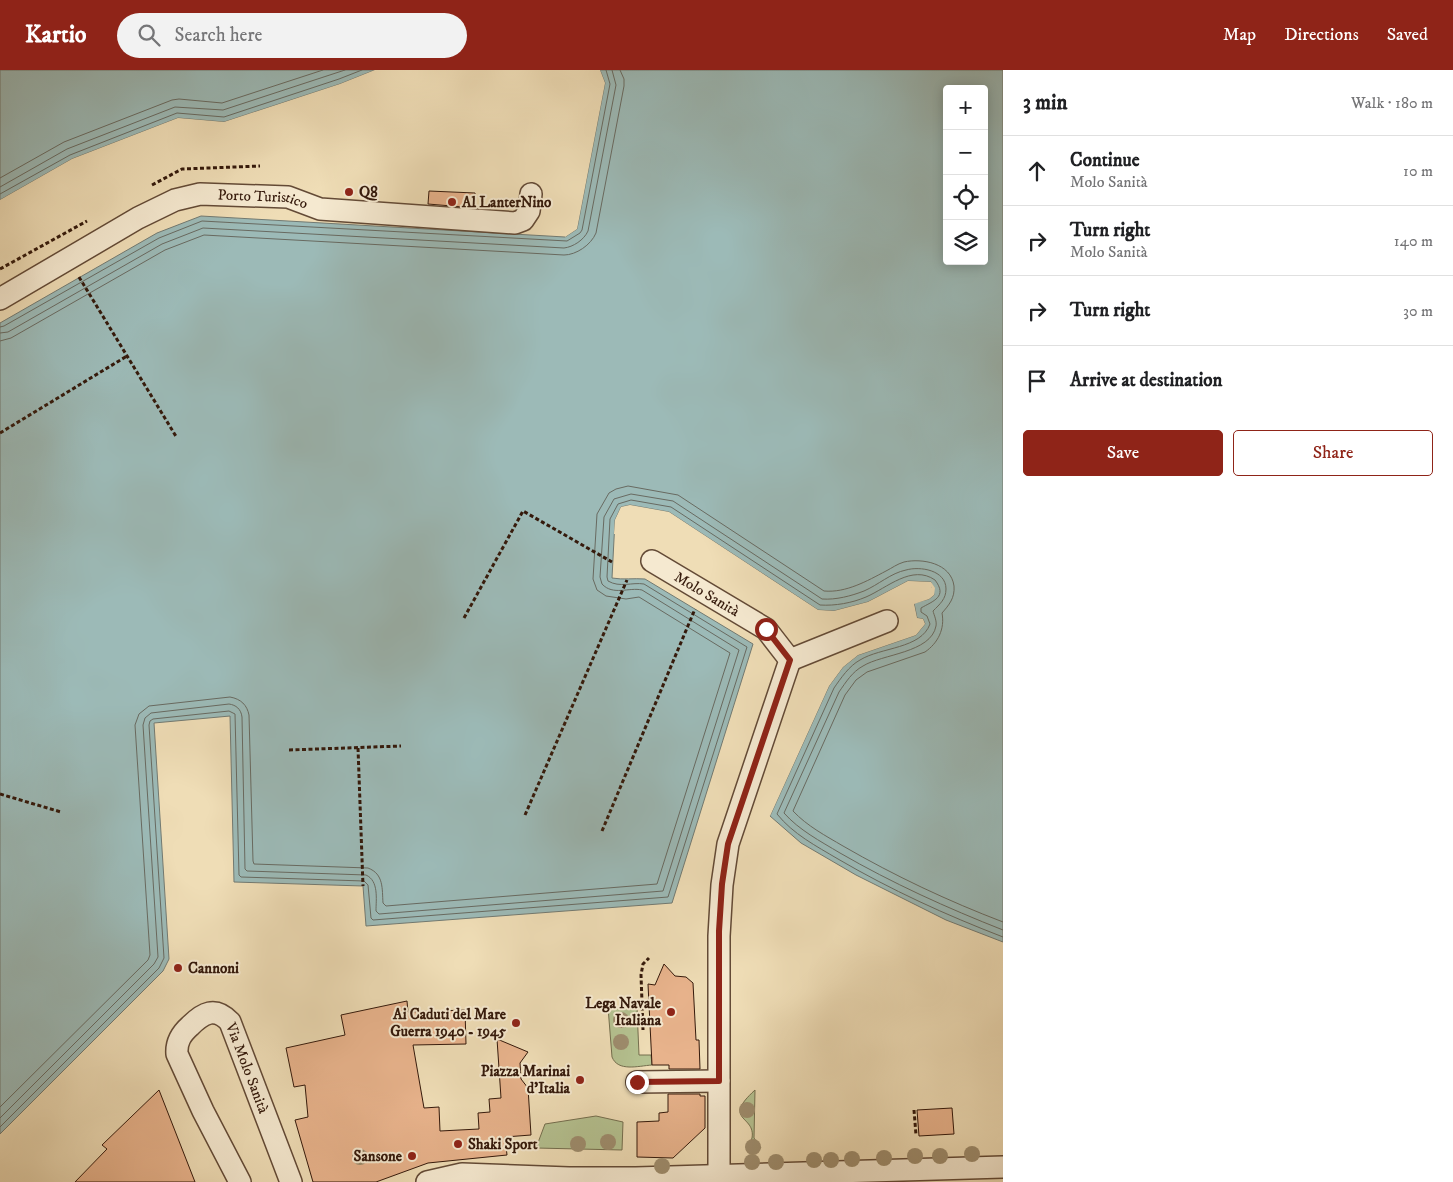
<!DOCTYPE html>
<meta charset="utf-8">
<style>
:root{--surface:#fff;--page:#f2f2f2;--text:#202124;--muted:#757577;--line:#e0e0e0;--accent:#8f2418}
body{margin:0;font-family:"IM FELL DW Pica",serif;background:var(--page);color:var(--text)}
.controls{position:absolute;right:15px;top:15px;display:grid;overflow:hidden;border-radius:5px;box-shadow:0 2px 12px #0003}
.controls button{width:45px;height:45px;display:grid;place-items:center;padding:0;border:0;border-bottom:1px solid var(--line);background:var(--surface);color:var(--text);font:25px sans-serif}
.stop{position:absolute;width:15px;height:15px;margin:-11px;border:4px solid #8f2418;border-radius:50%;background:#fff}
.stop.end{background:#8f2418;border-color:#fff;box-shadow:0 1px 5px #0008}
.list{margin:0;padding:0;list-style:none}
h2{display:flex;justify-content:space-between;align-items:center;height:65px;margin:0;padding:0 20px;font-size:21px}
h2 small{font-size:16px;font-weight:400;color:var(--muted)}
.list li{display:grid;grid-template-columns:32px 1fr auto;gap:15px;align-items:center;box-sizing:border-box;height:70px;padding:0 20px;border-top:1px solid var(--line)}
.list b{display:block;font-size:19px;white-space:nowrap}
.list p{margin:0;font-size:16px;white-space:nowrap;color:var(--muted)}
.list em{font-size:16px;font-style:normal;color:var(--muted)}
.actions{display:flex;gap:10px;padding:15px 20px}
.actions a{flex:1;padding:11px 0;border:1px solid var(--accent);border-radius:5px;text-align:center;font-size:18px;color:var(--accent)}
.actions .main{background:var(--accent);color:#fff}
.icon{flex:none;width:28px;height:28px;fill:none;stroke:currentColor;stroke-width:2;stroke-linecap:round;stroke-linejoin:round}
.map{position:relative;flex:none;width:1003px;height:1112px;overflow:hidden}
header{display:flex;align-items:center;gap:30px;box-sizing:border-box;height:70px;padding:0 25px;background:var(--accent);color:#fff}
header strong{font-size:24px}
nav{display:flex;gap:28px;margin-inline-start:auto;font-size:18px}
.search{width:350px;height:45px;background:var(--page);display:flex;align-items:center;gap:12px;box-sizing:border-box;padding:0 18px;border-radius:28px;color:var(--muted);font-size:19px}
main{display:flex}
aside{flex:1;background:var(--surface)}
.map>svg:first-child{display:block}
</style>
<header>
<strong>Kartio</strong>
<div class="search"><svg class="icon" aria-label="search" viewBox="0 0 24 24"><circle cx="10" cy="10" r="6"/><path d="M15 15l6 6"/></svg>Search here</div>
<nav><a>Map</a><a>Directions</a><a>Saved</a></nav>
</header>
<main>
<div class="map">
<svg width="1003" height="1112" viewBox="0 0 1003 1112">
<rect width="100%" height="100%" fill="#efddb6"/>
<filter id="stains"><feTurbulence type="fractalNoise" baseFrequency=".004" numOctaves="4"/><feColorMatrix values="0 0 0 0 .2 0 0 0 0 .09 0 0 0 0 .02 0 0 0 .5 -.17"/></filter>
<radialGradient id="worn" r=".72"><stop offset=".6" stop-color="#630" stop-opacity="0"/><stop offset="1" stop-color="#630" stop-opacity=".3"/></radialGradient>
<!-- green -->
<path fill="#b5c291" stroke="#746e4e" d="M 608,937 L 637,938 L 639,985 L 651,985 L 652,995 C 638,996 618,1002 612,987 Z
M 755,1020 L 754,1068 L 761,1078 L 746,1078 C 747,1075 751,1072 752,1068 C 756,1045 721,1051 755,1020 Z
M 596,1046 L 623,1052 L 622,1080 L 536,1078 L 545,1054 Z"/>
<!-- water -->
<path fill="#9cbab7" stroke="#727a72" fill-rule="evenodd" d="M 0,0 L 375,0 L 340,14 L 224,52 L 178,48 L 72,89 L 0,130 Z
M 600,0 L 1003,0 L 1003,872 L 946,850 L 856,805 L 801,773 L 770,746 L 829,616 L 843,597 L 858,585 L 916,565 L 925,554 L 923,549 L 917,548 L 914,533 L 929,529 L 934,525 L 931,512 L 908,511 L 868,532 L 834,541 L 818,540 L 669,442 L 630,435 L 621,437 L 615,450 L 612,508 C 623,510 634,508 645,509 L 753,574 L 672,833 L 366,856 L 363,816 L 234,812 L 230,646 L 154,653 L 169,889 L 163,901 L 0,1064 L 0,253 L 157,163 L 201,146 L 565,167 L 577,159 L 605,13 ZM 947,19 L 984,19 L 984,191 L 947,191 Z"/>
<!-- pier -->
<path fill="#efddb6" d="M 375,0 L 377,0 L 376,2 L 341,16 L 224,54 L 179,50 L 73,92 L 0,132 L 0,130 L 72,89 L 178,48 L 224,52 L 340,14 Z
M 598,0 L 600,0 L 605,13 L 577,159 L 565,167 L 565,164 L 575,157 L 603,13 Z
M 630,435 L 669,442 L 818,540 L 834,541 L 868,532 L 908,511 L 931,512 L 935,518 L 934,525 L 929,529 L 914,534 L 917,548 L 923,549 L 925,554 L 916,565 L 858,585 L 843,597 L 829,616 L 770,746 L 768,745 L 827,614 L 841,596 L 857,583 L 915,563 L 922,553 L 922,551 L 915,550 L 912,532 L 928,527 L 932,523 L 932,518 L 930,515 L 909,513 L 868,534 L 835,543 L 817,542 L 668,444 L 631,437 L 623,439 L 617,450 L 617,464 L 614,464 L 615,450 L 621,437 Z"/>
<g fill="none" stroke-linecap="round" stroke-linejoin="round">
<!-- shore -->
<path stroke="#686a61" stroke-width="1" d="M 0,108 L 64,72 L 172,30 L 179,29 L 222,33 L 323,0
M 0,117 L 67,79 L 175,37 L 223,40 L 345,0
M 0,124 L 70,85 L 177,43 L 224,47 L 339,9 L 362,0
M 0,257 L 4,256 L 159,168 L 202,151 L 567,171 L 580,163 L 582,160 L 610,14 L 606,0
M 0,263 L 8,262 L 162,174 L 203,158 L 564,178 C 573,177 584,170 588,161 L 616,15 L 612,0
M 0,271 L 11,268 L 165,180 L 204,165 L 564,185 C 576,185 591,175 596,163 L 624,16 L 624,9 L 620,0
M 0,1037 L 148,890 L 150,885 L 135,655 L 139,644 L 149,636 L 230,627 C 241,629 247,635 249,645 L 253,791 L 254,794 L 368,798 C 384,804 382,819 383,833 L 386,836 L 657,814 L 730,583 L 639,527 L 626,529 L 606,526 L 597,520 L 593,509 L 597,444 L 609,423 L 616,419 L 628,416 L 678,425 L 824,521 C 846,523 867,511 886,501 C 892,498 897,494 904,492 C 922,488 951,493 954,516 C 955,528 949,535 942,543 C 945,559 938,573 925,582 L 867,602 L 856,610 L 845,625 L 793,741 C 807,756 826,766 843,776 C 895,806 948,831 1003,852
M 0,1048 L 154,894 L 158,887 L 143,655 L 145,648 L 151,643 L 229,634 C 236,635 241,639 242,647 L 245,799 L 247,801 L 366,805 C 379,811 376,829 376,841 L 379,844 L 663,821 L 739,580 L 642,520 C 629,517 613,526 602,514 L 600,507 L 604,447 L 614,429 L 631,424 L 673,431 L 822,529 C 836,530 851,526 864,521 C 878,515 891,503 906,500 C 920,496 946,500 946,519 C 946,529 940,534 933,541 C 934,545 937,551 936,556 C 931,583 882,584 863,596 C 852,602 846,612 839,622 L 784,743 C 799,760 820,771 840,783 C 892,813 947,838 1003,860
M 0,1057 L 159,898 L 164,888 L 149,655 L 150,651 L 153,649 L 229,641 L 235,644 L 239,805 L 241,807 L 364,811 L 368,815 L 371,848 L 373,850 L 668,827 L 747,577 L 644,514 C 632,512 620,518 608,511 L 607,507 L 610,449 L 618,434 L 631,430 L 671,437 L 820,535 C 835,536 852,533 866,527 C 887,518 912,494 935,510 C 948,527 933,531 921,538 L 921,542 L 927,546 L 930,554 C 921,579 881,577 860,590 C 849,596 841,608 834,618 L 777,744 C 793,764 816,776 838,789 C 891,820 946,845 1003,867"/>
</g>
<!-- building -->
<path fill="#e8b38c" stroke="#34190b" d="M 429,121 L 475,123 L 475,138 L 428,134 Z
M 664,894 L 675,906 L 686,907 L 693,913 L 696,970 L 699,970 L 700,999 L 669,999 L 669,995 L 652,995 L 648,914 L 655,915 Z
M 407,931 L 408,942 L 465,940 L 466,974 L 413,975 L 424,1038 L 439,1037 L 440,1061 L 479,1059 L 478,1043 L 490,1042 L 489,1029 L 501,1028 L 497,969 L 528,982 L 520,993 L 521,1009 L 528,1018 L 531,1065 L 505,1067 L 507,1085 L 428,1093 L 376,1112 L 313,1112 L 295,1050 L 308,1047 L 305,1015 L 294,1017 L 286,978 L 345,965 L 341,945 Z
M 159,1020 L 195,1112 L 75,1112 L 107,1079 L 102,1075 Z
M 668,1024 L 700,1024 L 700,1026 L 705,1026 L 705,1058 L 673,1088 L 637,1087 L 637,1052 L 659,1051 L 659,1043 L 668,1042 Z
M 952,1038 L 954,1064 L 919,1066 L 917,1040 Z"/>
<g fill="none" stroke-linecap="round" stroke-linejoin="round">
<defs>
<g id="minor">
<path id="s1" d="M 0,229 L 138,148 L 175,130 L 200,124 L 288,127 L 320,139 L 515,153 L 523,150 L 529,141 L 531,124"/>
<path id="s2" d="M 652,491 L 766,559 L 790,590 L 728,774 L 722,815 L 719,866 L 719,1106"/>
<path d="M 790,590 L 887,551"/>
<path d="M 637,1012 L 719,1011"/>
<path id="s3" d="M 240,1112 L 203,1041 L 177,984 C 176,972 181,964 190,956 C 203,943 215,936 230,952 L 291,1112"/>
<path d="M 427,1112 L 462,1104 L 569,1108 L 636,1108 L 1003,1097"/>
</g>
</defs>
<!-- minor casing -->
<use href="#minor" stroke="#634a36" stroke-width="24"/>
<!-- path -->
<path stroke="#34190b" stroke-width="3" stroke-dasharray="4 2.5" stroke-linecap="butt" d="M 152,115 L 182,99 L 260,96
M 0,199 L 87,151
M 79,207 L 177,368
M 0,363 L 127,286
M 464,548 L 523,441 L 612,492
M 358,678 L 363,816
M 289,680 L 401,676
M 0,724 L 61,742
M 525,745 L 627,510
M 602,761 L 695,539
M 643,960 L 641,905 L 643,894 L 649,888
M 914,1040 L 916,1065"/>
<!-- minor -->
<use href="#minor" stroke="#f5e9d0" stroke-width="21"/>
</g>
<!-- trees -->
<g fill="#9e8d6e">
<circle cx="621" cy="950" r="8"/>
<circle cx="621" cy="972" r="8"/>
<circle cx="747" cy="1040" r="8"/>
<circle cx="608" cy="1072" r="8"/>
<circle cx="578" cy="1074" r="8"/>
<circle cx="753" cy="1077" r="8"/>
<circle cx="972" cy="1084" r="8"/>
<circle cx="915" cy="1086" r="8"/>
<circle cx="940" cy="1086" r="8"/>
<circle cx="360" cy="1087" r="8"/>
<circle cx="884" cy="1088" r="8"/>
<circle cx="852" cy="1089" r="8"/>
<circle cx="814" cy="1090" r="8"/>
<circle cx="831" cy="1090" r="8"/>
<circle cx="752" cy="1092" r="8"/>
<circle cx="776" cy="1092" r="8"/>
<circle cx="662" cy="1096" r="8"/>
</g>
<g fill="none" stroke-linecap="round" stroke-linejoin="round">
<!-- route -->
<path stroke="#8f2418" stroke-width="6" d="M 637,1012 L 719,1011 L 719,861 L 722,814 L 728,774 L 790,590 L 766,559"/>
</g>
<!-- markers -->
<g fill="#8f2418" stroke="#f5e9d0" stroke-width="2">
<circle cx="349" cy="122" r="5"/>
<circle cx="452" cy="132" r="5"/>
<circle cx="178" cy="898" r="5"/>
<circle cx="671" cy="942" r="5"/>
<circle cx="516" cy="953" r="5"/>
<circle cx="580" cy="1010" r="5"/>
<circle cx="458" cy="1074" r="5"/>
<circle cx="412" cy="1086" r="5"/>
</g>
<g text-anchor="middle" stroke-width="4" stroke-linejoin="round" paint-order="stroke">
<!-- poi labels -->
<g font-size="15" font-weight="bold" fill="#34190b" stroke="#f5e9d0" text-anchor="start">
<text x="359" y="127">Q8</text>
<text x="462" y="137">Al LanterNino</text>
<text x="188" y="903">Cannoni</text>
<text x="661" y="938" text-anchor="end">Lega Navale<tspan x="661" dy="17">Italiana</tspan></text>
<text x="506" y="949" text-anchor="end">Ai Caduti del Mare<tspan x="506" dy="17">Guerra 1940 - 1945</tspan></text>
<text x="570" y="1006" text-anchor="end">Piazza Marinai<tspan x="570" dy="17">d'Italia</tspan></text>
<text x="468" y="1079">Shaki Sport</text>
<text x="402" y="1091" text-anchor="end">Sansone</text>
</g>
<!-- street labels -->
<g font-size="15" fill="#34190b" stroke="#f5e9d0">
<text dy="5" stroke="none"><textPath href="#s1" startOffset="290">Porto Turistico</textPath></text>
<text dy="5" stroke="none"><textPath href="#s2" startOffset="64">Molo Sanità</textPath></text>
<text dy="5" stroke="none"><textPath href="#s3" startOffset="271">Via Molo Sanità</textPath></text>
</g>
</g>
<rect width="100%" height="100%" filter="url(#stains)"/>
<rect width="100%" height="100%" fill="url(#worn)"/>
</svg>
<div class="controls">
<button>+</button>
<button>−</button>
<button><svg class="icon" aria-label="locate" viewBox="0 0 24 24"><circle cx="12" cy="12" r="6"/><path d="M12 2v4M12 18v4M2 12h4M18 12h4"/></svg></button>
<button><svg class="icon" aria-label="layers" viewBox="0 0 24 24"><path d="M12 4l9 5-9 5-9-5zM3 14l9 5 9-5"/></svg></button>
</div>
<div class="stop" style="left:766px;top:559px"></div>
<div class="stop end" style="left:637px;top:1012px"></div>
</div>
<aside>
<h2>3 min<small>Walk · 180 m</small></h2>
<ul class="list">
<li><svg class="icon" aria-label="ahead" viewBox="0 0 24 24"><path d="M12 20V5M6 11l6-6 6 6"/></svg><div><b>Continue</b><p>Molo Sanità</p></div><em>10 m</em></li>
<li><svg class="icon" aria-label="right" viewBox="0 0 24 24"><path d="M7 20v-9h11M14 6l5 5-5 5"/></svg><div><b>Turn right</b><p>Molo Sanità</p></div><em>140 m</em></li>
<li><svg class="icon" aria-label="right" viewBox="0 0 24 24"><path d="M7 20v-9h11M14 6l5 5-5 5"/></svg><div><b>Turn right</b></div><em>30 m</em></li>
<li><svg class="icon" aria-label="arrive" viewBox="0 0 24 24"><path d="M6 21V4h12l-3 4 3 4H6"/></svg><div><b>Arrive at destination</b></div></li>
</ul>
<div class="actions"><a class="main">Save</a><a>Share</a></div>
</aside>
</main>
